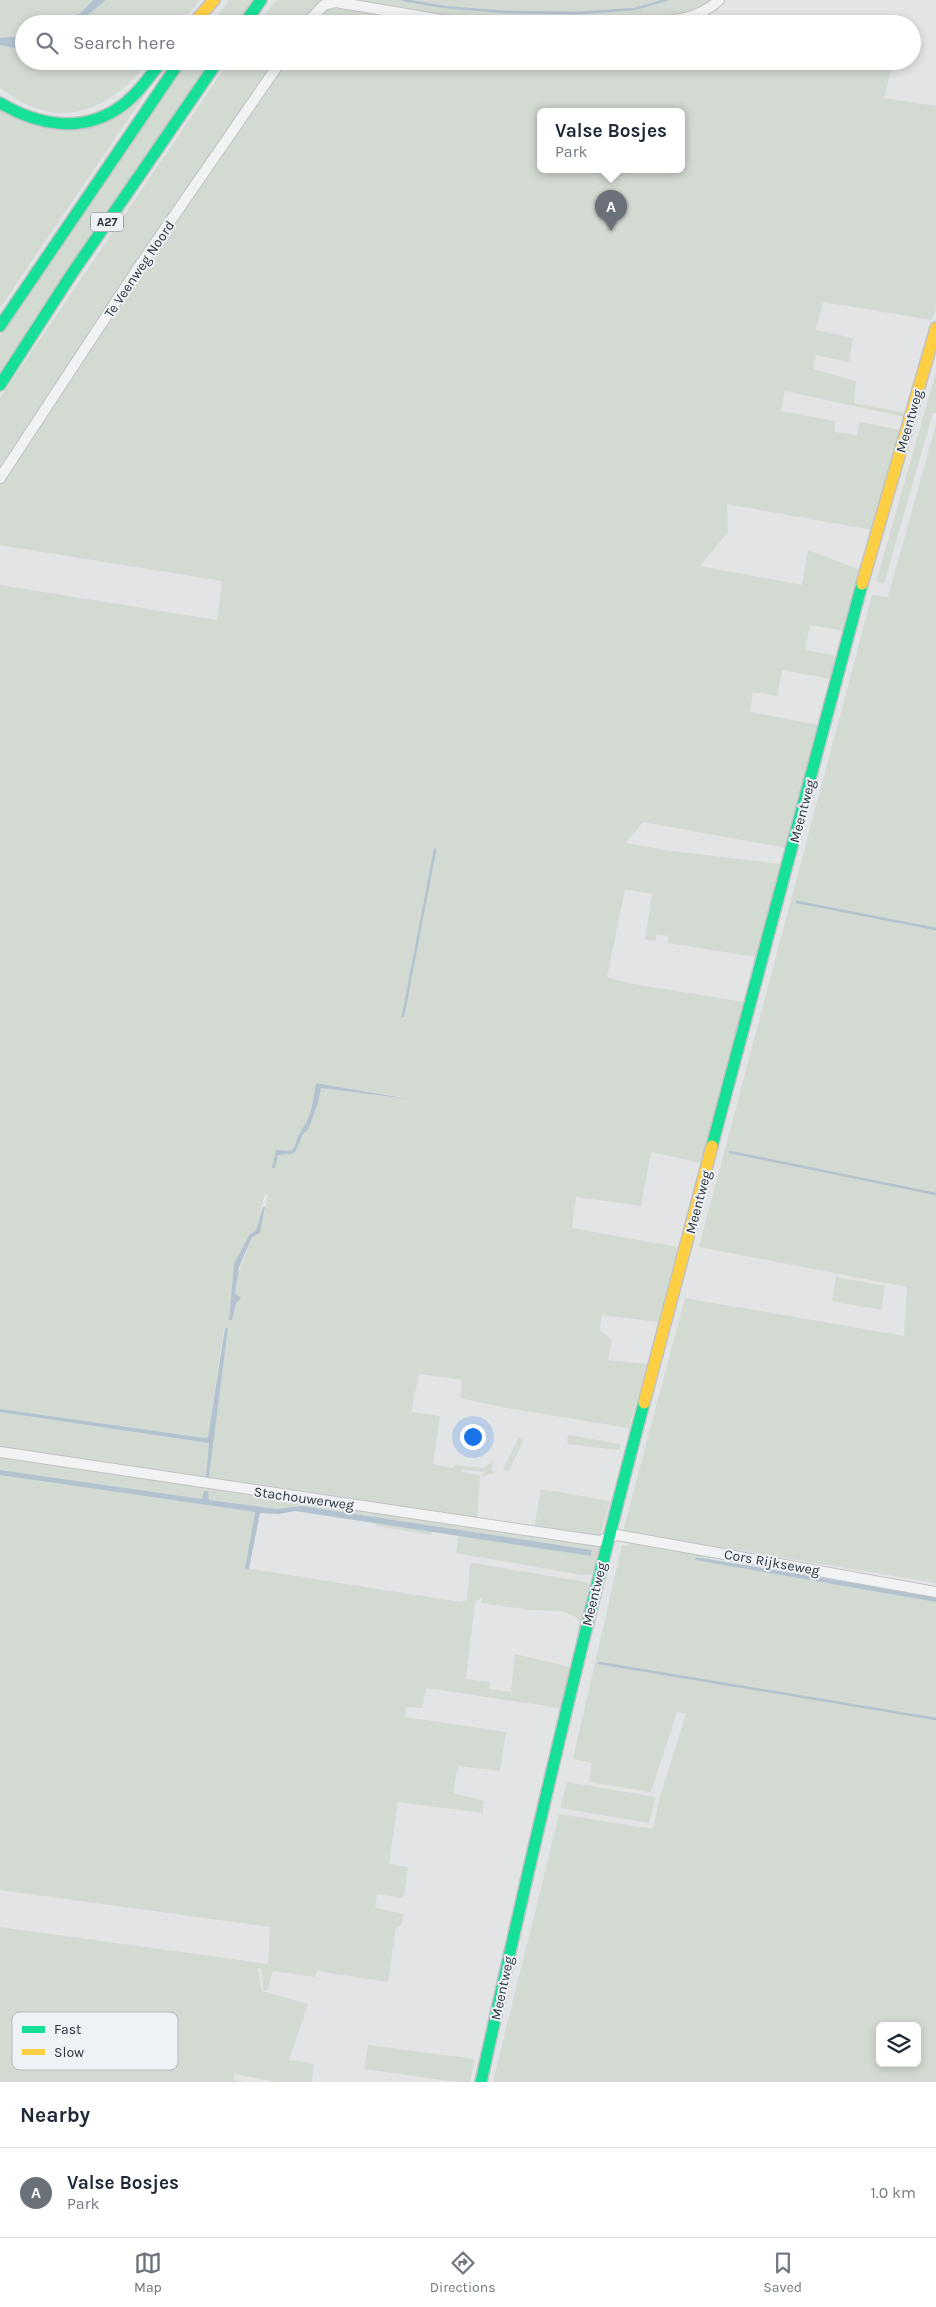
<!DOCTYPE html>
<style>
:root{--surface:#fff;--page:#f2f2f3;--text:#1f2937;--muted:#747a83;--line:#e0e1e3;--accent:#6a7178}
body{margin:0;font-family:Karla,sans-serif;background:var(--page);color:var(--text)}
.controls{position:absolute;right:15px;bottom:15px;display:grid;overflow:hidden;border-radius:8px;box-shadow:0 2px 8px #0003}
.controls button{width:45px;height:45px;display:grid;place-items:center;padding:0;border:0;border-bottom:1px solid var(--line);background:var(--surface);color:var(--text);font:25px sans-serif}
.you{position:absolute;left:472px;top:1436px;width:18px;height:18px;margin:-12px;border:4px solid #fff;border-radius:50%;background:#1a73e8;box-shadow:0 0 0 8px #1a73e833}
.badge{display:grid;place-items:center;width:32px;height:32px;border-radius:50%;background:var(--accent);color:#fff;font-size:16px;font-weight:700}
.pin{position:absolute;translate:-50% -41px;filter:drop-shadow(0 1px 2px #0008)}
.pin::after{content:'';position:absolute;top:26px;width:18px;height:15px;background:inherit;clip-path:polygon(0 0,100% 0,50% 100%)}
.popup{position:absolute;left:537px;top:108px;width:148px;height:65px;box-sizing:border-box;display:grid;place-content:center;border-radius:8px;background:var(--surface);filter:drop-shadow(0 1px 4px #0005);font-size:16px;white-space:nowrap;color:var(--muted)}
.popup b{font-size:19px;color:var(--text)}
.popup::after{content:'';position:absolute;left:50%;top:100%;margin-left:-10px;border:10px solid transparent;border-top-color:var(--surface)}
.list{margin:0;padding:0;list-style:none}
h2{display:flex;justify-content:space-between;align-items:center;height:65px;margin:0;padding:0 20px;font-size:21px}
h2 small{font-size:16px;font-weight:400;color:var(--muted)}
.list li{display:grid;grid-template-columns:32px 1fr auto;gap:15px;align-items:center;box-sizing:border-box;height:90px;padding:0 20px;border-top:1px solid var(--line)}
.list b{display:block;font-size:19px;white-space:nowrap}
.list p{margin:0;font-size:16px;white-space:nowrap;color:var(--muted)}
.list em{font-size:16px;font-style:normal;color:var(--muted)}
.icon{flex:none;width:28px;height:28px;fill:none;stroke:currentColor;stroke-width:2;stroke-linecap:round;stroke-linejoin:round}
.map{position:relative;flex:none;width:936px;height:2082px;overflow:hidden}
.search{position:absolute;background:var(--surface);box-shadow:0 2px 8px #0003;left:15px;right:15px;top:15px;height:55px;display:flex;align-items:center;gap:12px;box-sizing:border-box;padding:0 18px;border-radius:28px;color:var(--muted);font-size:19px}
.sheet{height:155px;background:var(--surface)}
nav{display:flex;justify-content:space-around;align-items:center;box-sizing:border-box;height:70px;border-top:1px solid var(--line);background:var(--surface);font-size:14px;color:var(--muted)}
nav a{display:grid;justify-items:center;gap:2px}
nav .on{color:var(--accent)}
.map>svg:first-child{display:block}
</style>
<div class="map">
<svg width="936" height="2082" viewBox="0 0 936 2082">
<rect width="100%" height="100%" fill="#e2e4e6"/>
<!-- green -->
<path fill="#d3dad2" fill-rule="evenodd" d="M 0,0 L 93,0 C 66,27 61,24 24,24 L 24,36 L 0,38 Z
M 106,0 L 200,0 L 180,24 L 77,24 Z
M 229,0 L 256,0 L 239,24 L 212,24 Z
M 276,0 L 330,0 L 302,24 L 258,24 Z
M 338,0 L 713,0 L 695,11 L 666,18 L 566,22 L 447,18 Z
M 337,5 L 447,24 L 310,24 L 327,8 Z
M 0,45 L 14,48 L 24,46 L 24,61 L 150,61 C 109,112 55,134 0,87 Z
M 186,61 L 213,61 L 0,376 L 0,336 L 117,160 Z
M 229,61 L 277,61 L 0,475 L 0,398 Z
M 283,61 L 869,61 L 892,66 L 884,98 L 936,106 L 936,308 L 932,320 L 823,302 L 816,330 L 853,338 L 849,362 L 816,355 L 813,369 L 856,381 L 854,403 L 906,413 L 905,417 L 785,391 L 781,411 L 835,421 L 835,432 L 857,435 L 860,422 L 901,430 L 872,530 L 727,504 L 728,532 L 700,566 L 802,585 L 808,550 L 861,570 L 844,631 L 810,625 L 805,650 L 837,656 L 831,679 L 782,670 L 777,696 L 753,692 L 750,712 L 819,725 L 786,848 L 643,822 L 626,843 L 672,851 L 781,864 L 756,957 L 668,943 L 668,936 L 656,934 L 655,941 L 645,939 L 652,894 L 625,889 L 607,977 L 627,983 L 744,1002 L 701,1163 L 651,1152 L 641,1206 L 576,1197 L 572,1228 L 678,1247 L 658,1322 L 602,1315 C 599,1336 598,1328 612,1340 L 608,1360 L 647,1364 L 629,1428 L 501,1407 L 460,1398 L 462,1380 L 419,1374 L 411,1412 L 440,1416 L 433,1464 L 454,1468 L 455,1465 L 483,1468 L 494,1461 L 491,1469 L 495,1473 L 481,1476 L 485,1472 L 461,1469 L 461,1472 L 480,1475 L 477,1520 L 0,1447 L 0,1412 L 209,1443 L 206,1476 L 209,1477 L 228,1328 L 224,1328 L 208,1437 L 205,1438 L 0,1409 L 0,585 L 217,620 L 222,581 L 0,545 L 0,480 ZM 541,112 L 681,112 L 681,170 L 541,170 ZM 316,1083 L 406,1098 L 321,1088 L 318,1103 L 309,1128 L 292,1154 L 278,1155 L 275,1167 L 273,1168 L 276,1150 L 291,1151 L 312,1113 ZM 265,1194 L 268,1195 L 260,1233 L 252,1237 L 236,1279 L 235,1293 L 237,1302 L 232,1320 L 229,1320 L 234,1264 L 249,1235 L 256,1230 Z
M 148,90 L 0,308 L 0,108 L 56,128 Z
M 936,372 L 936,413 L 933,413 L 884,584 L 876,582 Z
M 936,424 L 936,1583 L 713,1546 L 710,1559 L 696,1557 L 695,1560 L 936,1602 L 936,2082 L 493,2082 L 559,1814 L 653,1829 L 660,1797 L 686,1714 L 677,1712 L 651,1792 L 589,1782 L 592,1763 L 573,1759 L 622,1545 L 628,1546 L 632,1533 L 623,1531 L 685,1298 L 904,1336 L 907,1287 L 699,1247 L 872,595 L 888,597 ZM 880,2026 L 917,2026 L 917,2063 L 880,2063 Z
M 836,1277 L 885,1286 L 881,1310 L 832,1301 Z
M 568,1435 L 621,1444 L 619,1450 L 567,1444 Z
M 519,1437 L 523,1441 L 509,1471 L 503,1469 Z
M 0,1454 L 583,1543 L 598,1547 L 601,1551 L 595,1574 L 582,1575 L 456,1553 L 459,1534 L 590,1556 L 592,1550 L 302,1506 L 277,1509 L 208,1500 L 208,1491 L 204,1491 L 202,1499 L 0,1470 Z
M 0,1475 L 255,1512 L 245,1568 L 461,1602 L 467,1600 L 470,1565 L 473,1563 L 591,1583 L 574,1653 L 579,1622 L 576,1617 L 561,1611 L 530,1610 L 481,1603 L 483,1597 L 475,1602 L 466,1679 L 490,1682 L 490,1689 L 511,1692 L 515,1654 L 570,1667 L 561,1708 L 426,1688 L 422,1708 L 406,1707 L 405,1717 L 506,1732 L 500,1771 L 458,1766 L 453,1793 L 484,1801 L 483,1813 L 398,1802 L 389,1864 L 408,1867 L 404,1895 L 402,1898 L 377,1894 L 375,1908 L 404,1914 L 402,1924 L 396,1928 L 395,1933 L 388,1982 L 317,1971 L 315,1977 L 273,1971 L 267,1991 L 263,1990 L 262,1969 L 257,1968 L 262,1991 L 308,2004 L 289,2060 L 314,2064 L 312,2082 L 277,2082 L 234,2074 L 234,2080 L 244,2082 L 0,2082 L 0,1927 L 268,1964 L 270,1927 L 0,1890 Z
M 541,1489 L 610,1501 L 600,1536 L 534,1529 Z
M 375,1522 L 431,1530 L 431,1535 L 376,1526 Z
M 567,1782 L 656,1797 L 649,1823 L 560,1808 Z
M 368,2045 L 475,2059 L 470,2082 L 457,2082 L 364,2069 Z"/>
<!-- water -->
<path fill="#b2c2ce" d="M 93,0 L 106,0 L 77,24 L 63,24 L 80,13 Z
M 24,36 L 24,46 L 14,48 L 0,45 L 0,38 Z
M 316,1083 L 409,1099 L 321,1088 L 318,1103 L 309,1128 L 303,1135 L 295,1152 L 292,1154 L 278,1155 L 275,1168 L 272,1168 L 276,1150 L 291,1151 C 296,1145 296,1140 300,1133 C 313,1112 312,1107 316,1083 Z
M 263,1207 L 265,1207 L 260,1233 L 252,1237 L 239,1267 L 235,1293 L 241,1298 L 236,1304 L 232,1320 L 229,1320 L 234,1264 L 249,1235 L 256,1230 Z
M 225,1328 L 228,1328 L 209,1477 L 206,1477 L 209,1443 L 0,1412 L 0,1409 L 205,1438 L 208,1437 Z
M 0,1470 L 202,1499 L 204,1491 L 208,1491 L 209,1500 L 277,1509 L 302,1506 L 592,1550 L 591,1556 L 295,1511 L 279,1514 L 260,1513 L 249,1569 L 245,1568 L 255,1512 L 0,1475 Z
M 696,1557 L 936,1597 L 936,1602 L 695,1560 Z"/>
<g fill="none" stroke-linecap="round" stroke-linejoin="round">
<!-- stream -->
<path stroke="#b2c2ce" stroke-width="2.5" d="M 403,0 L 444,7 L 506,12 L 578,13 L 634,9 L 666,0
M 797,902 L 936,929
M 403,1016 L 435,850
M 730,1152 L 936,1194
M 599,1663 L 936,1719"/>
<defs>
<path id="street" d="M 306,24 L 324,5 L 336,2 L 453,22 L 491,24
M 632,24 C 662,22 697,22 719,0
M 0,478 L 140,265 L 281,61
M 0,1452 L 599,1541 L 617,1535 L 936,1592"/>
<path id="fast" d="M 244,24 L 261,0
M 0,103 C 37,125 82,134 120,107 C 137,95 149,77 162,61
M 0,326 L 180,61
M 0,385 L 71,275 L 218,61
M 712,1146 L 862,584
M 481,2082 C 531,1855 584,1628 644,1403"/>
<path id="slow" d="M 193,24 L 214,0
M 862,584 L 936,328
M 644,1403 L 712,1146"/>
</defs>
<!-- street casing -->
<use href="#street" stroke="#c0c2c4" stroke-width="12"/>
<!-- fast casing -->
<use href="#fast" stroke="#c0c2c4" stroke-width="14"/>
<!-- slow casing -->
<use href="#slow" stroke="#c0c2c4" stroke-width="14"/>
<!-- street -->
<use href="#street" stroke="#f0f2f3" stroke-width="10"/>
<!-- fast -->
<use href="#fast" stroke="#16e098" stroke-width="11"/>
<!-- slow -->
<use href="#slow" stroke="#ffcf43" stroke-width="11"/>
</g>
<g text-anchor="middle" stroke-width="4" stroke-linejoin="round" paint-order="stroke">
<!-- shield labels -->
<rect fill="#eff2f5" stroke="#656c74" stroke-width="1" x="91" y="212.5" width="32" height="19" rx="4"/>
<g font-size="12" font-weight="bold" fill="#2a333d">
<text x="107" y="226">A27</text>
</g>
<!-- street labels -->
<g font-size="14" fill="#2a333d" stroke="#eff2f5">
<text transform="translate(139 269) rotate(-56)" y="5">Te Veenweg Noord</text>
<text transform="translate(909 421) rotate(-74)" y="5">Meentweg</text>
<text transform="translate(802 811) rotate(-75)" y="5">Meentweg</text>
<text transform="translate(698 1202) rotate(-75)" y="5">Meentweg</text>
<text transform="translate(304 1498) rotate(8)" y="5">Stachouwerweg</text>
<text transform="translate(772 1562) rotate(10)" y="5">Cors Rijkseweg</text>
<text transform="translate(594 1594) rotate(-76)" y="5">Meentweg</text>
<text transform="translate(502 1988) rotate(-78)" y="5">Meentweg</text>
</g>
</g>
<!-- legend -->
<rect x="12" y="2012" width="166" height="58" rx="8" fill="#eff2f5" stroke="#b4b9be" stroke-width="1"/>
<rect x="22" y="2026" width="23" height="7" fill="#16e098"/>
<rect x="22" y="2049" width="23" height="6" fill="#ffcf43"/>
<g font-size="14" fill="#2a333d">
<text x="54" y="2034">Fast</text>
<text x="54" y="2057">Slow</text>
</g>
</svg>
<div class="controls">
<button><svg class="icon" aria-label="layers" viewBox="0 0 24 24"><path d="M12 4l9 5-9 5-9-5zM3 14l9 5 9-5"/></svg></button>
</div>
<div class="you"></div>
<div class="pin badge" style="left:611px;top:231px">A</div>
<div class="popup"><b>Valse Bosjes</b>Park</div>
<div class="search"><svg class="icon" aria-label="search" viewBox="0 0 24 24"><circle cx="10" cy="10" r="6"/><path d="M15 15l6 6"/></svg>Search here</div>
</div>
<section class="sheet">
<h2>Nearby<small></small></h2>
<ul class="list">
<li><span class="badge">A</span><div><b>Valse Bosjes</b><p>Park</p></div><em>1.0 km</em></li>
</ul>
</section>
<nav>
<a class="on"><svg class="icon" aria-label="map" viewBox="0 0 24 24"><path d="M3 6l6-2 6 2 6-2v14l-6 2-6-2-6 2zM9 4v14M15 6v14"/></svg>Map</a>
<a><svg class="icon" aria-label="directions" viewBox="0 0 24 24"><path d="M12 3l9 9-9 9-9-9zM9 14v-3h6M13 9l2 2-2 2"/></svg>Directions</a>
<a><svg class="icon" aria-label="saved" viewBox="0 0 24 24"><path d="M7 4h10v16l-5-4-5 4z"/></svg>Saved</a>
</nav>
